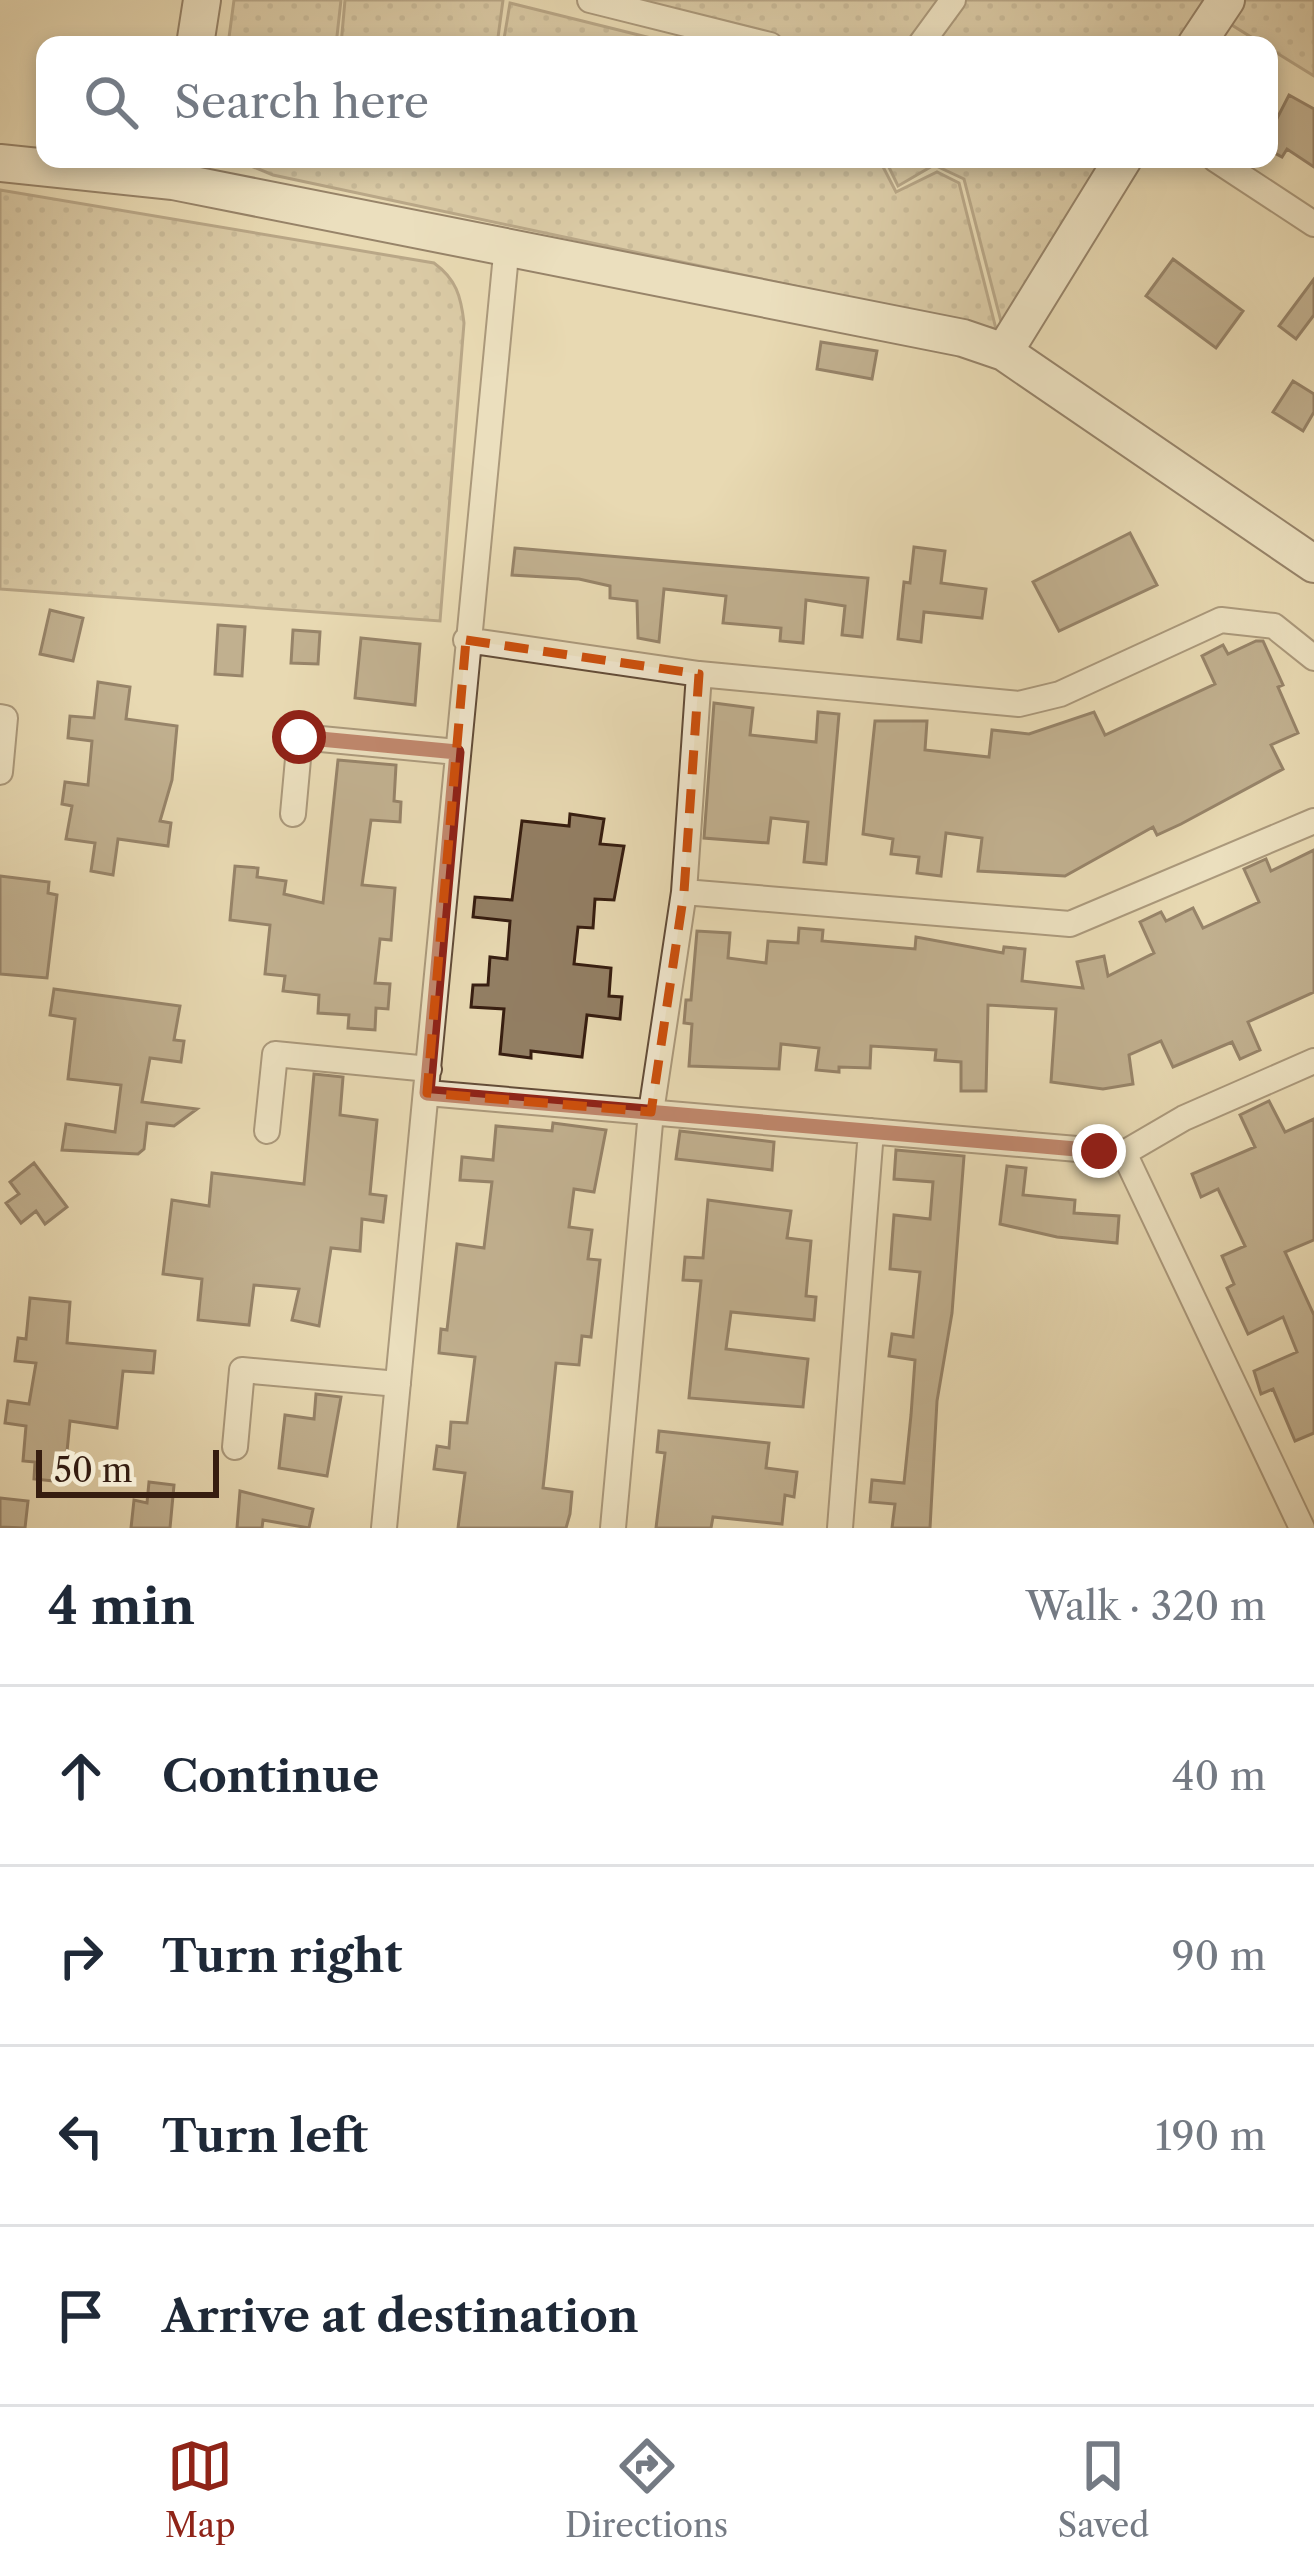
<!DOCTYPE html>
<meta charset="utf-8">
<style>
:root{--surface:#fff;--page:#f6f6f7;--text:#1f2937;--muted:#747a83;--line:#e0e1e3;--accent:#8f2418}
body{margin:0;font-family:"Libre Caslon Text",serif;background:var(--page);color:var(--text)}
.scale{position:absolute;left:36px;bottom:30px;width:183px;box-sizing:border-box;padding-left:12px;border:6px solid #361d10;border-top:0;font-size:33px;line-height:42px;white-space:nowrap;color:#361d10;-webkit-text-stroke:9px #f0e6cd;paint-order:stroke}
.stop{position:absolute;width:36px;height:36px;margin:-27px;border:9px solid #8f2418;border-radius:50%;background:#fff}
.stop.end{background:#8f2418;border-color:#fff;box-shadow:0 3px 12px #0008}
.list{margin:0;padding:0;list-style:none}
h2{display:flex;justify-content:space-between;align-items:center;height:156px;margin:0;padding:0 48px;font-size:51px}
h2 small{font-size:39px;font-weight:400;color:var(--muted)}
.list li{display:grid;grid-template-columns:78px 1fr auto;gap:36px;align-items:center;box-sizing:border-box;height:180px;padding:0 48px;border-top:3px solid var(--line)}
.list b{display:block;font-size:45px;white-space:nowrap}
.list em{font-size:39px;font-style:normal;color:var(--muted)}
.icon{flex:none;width:66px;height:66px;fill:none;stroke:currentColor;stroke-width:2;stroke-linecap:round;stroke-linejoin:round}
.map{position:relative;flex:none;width:1314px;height:1528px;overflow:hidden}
.search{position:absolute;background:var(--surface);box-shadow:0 6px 18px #0003;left:36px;right:36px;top:36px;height:132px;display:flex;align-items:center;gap:30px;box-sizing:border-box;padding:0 42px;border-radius:24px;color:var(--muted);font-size:45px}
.sheet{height:876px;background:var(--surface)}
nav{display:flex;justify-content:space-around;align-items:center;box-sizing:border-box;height:168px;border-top:3px solid var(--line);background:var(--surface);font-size:33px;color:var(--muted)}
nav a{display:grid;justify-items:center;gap:6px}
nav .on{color:var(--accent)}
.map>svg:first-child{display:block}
</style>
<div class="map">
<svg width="1314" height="1528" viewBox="0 0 1314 1528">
<defs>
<pattern id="grass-dots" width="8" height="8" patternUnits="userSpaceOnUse" patternTransform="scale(3)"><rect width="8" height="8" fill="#cab996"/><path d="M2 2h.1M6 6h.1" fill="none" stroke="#a59679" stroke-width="1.8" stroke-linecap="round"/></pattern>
</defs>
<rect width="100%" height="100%" fill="#e8d9b2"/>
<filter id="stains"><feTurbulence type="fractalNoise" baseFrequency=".00167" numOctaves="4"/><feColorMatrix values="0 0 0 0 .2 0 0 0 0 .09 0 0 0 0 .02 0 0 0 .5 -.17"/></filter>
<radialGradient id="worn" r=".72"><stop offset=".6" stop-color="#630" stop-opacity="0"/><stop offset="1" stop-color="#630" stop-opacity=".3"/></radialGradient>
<!-- grass -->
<path fill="url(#grass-dots)" stroke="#806b53" stroke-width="3" d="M 234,0 L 341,0 L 336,45 L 228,45 Z
M 345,0 L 503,0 L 497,45 L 341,45 Z
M 631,0 L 1216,0 L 1187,45 L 810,45 Z
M 1242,0 L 1314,0 L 1314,76 L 1227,22 Z
M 510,3 L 679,45 L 503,45 Z
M 234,159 L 879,159 L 896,192 L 937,172 L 959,183 L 996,329 L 273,175 Z
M 885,159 L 1113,159 L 1003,329 L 964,179 L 934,165 L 898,186 Z
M 0,190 L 434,263 C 456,279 461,296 464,323 L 440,621 L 0,589 Z"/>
<!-- building -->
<path fill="#937f64" stroke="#361d10" stroke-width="3" d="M 1289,95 L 1314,109 L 1314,167 L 1287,149 L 1282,157 L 1269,150 L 1269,134 Z
M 1173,259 L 1243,311 L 1216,348 L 1146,296 Z
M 1314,279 L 1314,315 L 1296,339 L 1279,326 Z
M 821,342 L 877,351 L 872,379 L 817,369 Z
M 1293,381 L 1314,394 L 1314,412 L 1303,431 L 1273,412 Z
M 1130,533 L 1157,585 L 1059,631 L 1033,582 Z
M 914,547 L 945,551 L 941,583 L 986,589 L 982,618 L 924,612 L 921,642 L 898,639 L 904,582 L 910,583 Z
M 515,548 L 868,578 L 862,637 L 842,635 L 845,606 L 806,600 L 803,643 L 780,641 L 781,628 L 723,623 L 726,596 L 664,589 L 659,642 L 638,638 L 637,601 L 610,598 L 610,586 L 579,579 L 512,575 Z
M 50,610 L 83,618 L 73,661 L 40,654 Z
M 218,625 L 245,627 L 242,676 L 215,674 Z
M 293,630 L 320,632 L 318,664 L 291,663 Z
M 361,638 L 420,644 L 415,705 L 355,698 Z
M 1256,641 L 1263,641 L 1283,685 L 1278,687 L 1298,733 L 1271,745 L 1283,769 L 1181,824 L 1157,835 L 1153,827 L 1065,876 L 978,871 L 982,838 L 946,833 L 941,876 L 917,873 L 919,857 L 891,854 L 893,839 L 863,834 L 875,721 L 927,721 L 925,750 L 989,757 L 992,730 L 1029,734 L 1094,712 L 1105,735 L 1215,684 L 1202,656 L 1223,645 L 1228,654 Z
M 98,682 L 130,687 L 126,719 L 177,726 L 172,780 L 160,821 L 171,823 L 168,846 L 118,839 L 113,875 L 91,871 L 95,843 L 66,839 L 72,806 L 62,804 L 65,782 L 88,785 L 92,741 L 68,738 L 70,716 L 94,718 Z
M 714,703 L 753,708 L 750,735 L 816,742 L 818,712 L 839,714 L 826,864 L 804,862 L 808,822 L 771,818 L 768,843 L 704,838 Z
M 338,760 L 396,765 L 394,801 L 401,802 L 400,822 L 371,820 L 362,885 L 395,888 L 391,940 L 380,939 L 375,983 L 390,984 L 388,1009 L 376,1008 L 375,1030 L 348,1028 L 349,1015 L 318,1013 L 319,995 L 283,991 L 285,976 L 265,974 L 270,925 L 230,920 L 235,866 L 258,868 L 257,877 L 286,881 L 284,894 L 323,903 Z
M 570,814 L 604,819 L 600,844 L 624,846 L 614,900 L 595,899 L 593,928 L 578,927 L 574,964 L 611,968 L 609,996 L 622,997 L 620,1019 L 587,1015 L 582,1057 L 531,1051 L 531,1058 L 500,1054 L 504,1009 L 471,1007 L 473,985 L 488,985 L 490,957 L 507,959 L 510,921 L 473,917 L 475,897 L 512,900 L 522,821 L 569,826 Z
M 1314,850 L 1314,992 L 1248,1022 L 1260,1050 L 1240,1059 L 1232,1042 L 1173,1067 L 1161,1041 L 1129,1055 L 1133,1084 L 1103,1089 L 1051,1082 L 1056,1009 L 988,1005 L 986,1091 L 961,1091 L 961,1062 L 935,1060 L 936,1050 L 871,1046 L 870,1068 L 839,1067 L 839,1072 L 816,1070 L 819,1048 L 781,1044 L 779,1069 L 689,1066 L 692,1024 L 684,1023 L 686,1000 L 691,1000 L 697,931 L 730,933 L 728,958 L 766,963 L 768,941 L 798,943 L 799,928 L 823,930 L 822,941 L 915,949 L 916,937 L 1003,953 L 1004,947 L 1025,949 L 1022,981 L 1083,988 L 1077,962 L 1104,956 L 1108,976 L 1154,953 L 1140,922 L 1161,912 L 1166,921 L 1193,908 L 1203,928 L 1259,902 L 1244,869 L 1266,859 L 1271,871 Z
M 0,876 L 49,882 L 48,893 L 57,895 L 47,978 L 0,974 Z
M 54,989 L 180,1006 L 174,1040 L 184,1041 L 181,1062 L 150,1058 L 142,1102 L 197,1109 L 174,1126 L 147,1123 L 144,1149 L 138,1154 L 62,1150 L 66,1124 L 115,1132 L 121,1085 L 68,1079 L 75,1019 L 50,1015 Z
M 314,1074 L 343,1077 L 340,1115 L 377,1120 L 370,1194 L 386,1196 L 383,1222 L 362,1219 L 360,1251 L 331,1248 L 319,1326 L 292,1320 L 299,1289 L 254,1285 L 249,1325 L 198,1320 L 202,1279 L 163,1274 L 172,1200 L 209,1206 L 212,1173 L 304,1184 Z
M 1269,1101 L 1285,1132 L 1314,1119 L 1314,1240 L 1285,1252 L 1314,1315 L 1314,1433 L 1295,1441 L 1273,1389 L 1261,1394 L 1254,1371 L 1297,1352 L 1283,1317 L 1248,1334 L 1227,1288 L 1234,1284 L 1222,1256 L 1245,1246 L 1218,1189 L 1201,1197 L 1192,1174 L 1255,1147 L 1240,1115 Z
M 553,1123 L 606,1130 L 594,1192 L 574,1189 L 569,1227 L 592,1230 L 588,1259 L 600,1260 L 591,1337 L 582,1336 L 579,1365 L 556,1363 L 546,1461 L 543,1488 L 572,1492 L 570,1514 L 566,1528 L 458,1528 L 465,1473 L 434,1469 L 437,1446 L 449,1448 L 451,1422 L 467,1423 L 475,1357 L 439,1353 L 441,1329 L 447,1330 L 457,1244 L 484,1248 L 492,1182 L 460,1180 L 462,1157 L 493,1160 L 496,1126 L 552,1131 Z
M 680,1131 L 774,1142 L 772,1170 L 676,1159 Z
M 896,1150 L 964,1156 L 952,1313 L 937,1401 L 930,1528 L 892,1528 L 895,1504 L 870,1502 L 872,1480 L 904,1483 L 911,1415 L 915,1360 L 889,1356 L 892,1334 L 913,1337 L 920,1272 L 890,1269 L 894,1215 L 930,1219 L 933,1182 L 894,1179 Z
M 34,1163 L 67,1207 L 45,1224 L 36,1211 L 21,1223 L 6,1203 L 19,1194 L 10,1182 Z
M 1007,1166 L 1026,1168 L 1023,1195 L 1075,1200 L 1074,1213 L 1119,1216 L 1117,1243 L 1057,1237 L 1000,1224 Z
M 708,1200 L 791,1211 L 787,1238 L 811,1241 L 806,1296 L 816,1297 L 814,1320 L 731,1312 L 726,1349 L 808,1359 L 803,1407 L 689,1398 L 701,1281 L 683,1280 L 685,1257 L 703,1258 Z
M 30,1298 L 70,1302 L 67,1343 L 155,1351 L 153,1373 L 123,1371 L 117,1428 L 70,1421 L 64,1482 L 34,1479 L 35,1462 L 23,1461 L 26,1426 L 5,1423 L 8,1401 L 29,1404 L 36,1363 L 15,1361 L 18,1338 L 26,1339 Z
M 316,1394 L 341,1397 L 327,1476 L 279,1468 L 285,1415 L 314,1419 Z
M 659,1431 L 769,1443 L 766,1468 L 797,1472 L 794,1497 L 785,1495 L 782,1524 L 713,1517 L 711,1528 L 656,1528 L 665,1453 L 657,1452 Z
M 149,1482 L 174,1485 L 170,1528 L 131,1528 L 134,1500 L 147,1503 Z
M 240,1491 L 313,1509 L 309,1528 L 263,1520 L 262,1528 L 237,1528 Z
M 0,1498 L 28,1501 L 25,1528 L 0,1527 Z"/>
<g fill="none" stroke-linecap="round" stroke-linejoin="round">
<defs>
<path id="street" d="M 590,0 L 770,45
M 920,45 L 953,0
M 1215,159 L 1314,224
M 466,640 L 699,674 L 1019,704 L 1060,694 L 1221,620 L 1274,626 L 1314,658
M 0,717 L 5,718 L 0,772
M 293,814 L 300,737 L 457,752
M 684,892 L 1070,924 L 1314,821
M 427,1093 L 1124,1153 L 1184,1118 L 1314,1061
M 267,1131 L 275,1054 L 429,1069
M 1124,1153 L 1302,1528
M 235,1447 L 242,1370 L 398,1384
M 384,1528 L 507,244
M 613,1528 L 651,1112 L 684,892 L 699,674
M 840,1528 L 871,1131"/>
<path id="secondary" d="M 195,45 L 202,0
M 1196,45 L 1226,0
M 0,163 L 173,181 L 963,338 L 1004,352 L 1314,564
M 1004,352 L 1123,159"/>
</defs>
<!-- street casing -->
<use href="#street" stroke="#624c38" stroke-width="28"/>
<!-- secondary casing -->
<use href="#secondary" stroke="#361d10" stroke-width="40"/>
<!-- street -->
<use href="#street" stroke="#f0e6cd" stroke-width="24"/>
<!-- secondary -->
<use href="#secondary" stroke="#f0e6cd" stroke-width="36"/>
</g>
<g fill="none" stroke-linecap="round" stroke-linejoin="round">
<!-- route -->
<path stroke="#8f2418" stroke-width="15" d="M 299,737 L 457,752 L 427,1093 L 1099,1151"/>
</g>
<!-- marked area -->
<path d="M0 0H1314V1528H0ZM 466,640 L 699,674 L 684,892 L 651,1112 L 427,1093 Z" fill="#e8d9b2" fill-opacity=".55" fill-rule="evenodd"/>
<path fill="none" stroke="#cd500d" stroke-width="9" stroke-dasharray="24 15" stroke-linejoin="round" d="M 466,640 L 699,674 L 684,892 L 651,1112 L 427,1093 Z"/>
<rect width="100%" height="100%" filter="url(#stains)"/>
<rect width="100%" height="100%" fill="url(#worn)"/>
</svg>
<div class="scale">50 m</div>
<div class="stop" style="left:299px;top:737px"></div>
<div class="stop end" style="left:1099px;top:1151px"></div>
<div class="search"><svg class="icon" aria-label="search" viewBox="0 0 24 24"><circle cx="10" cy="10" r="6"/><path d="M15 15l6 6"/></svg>Search here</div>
</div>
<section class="sheet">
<h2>4 min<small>Walk · 320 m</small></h2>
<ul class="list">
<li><svg class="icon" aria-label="ahead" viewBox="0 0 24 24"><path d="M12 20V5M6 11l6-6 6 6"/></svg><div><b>Continue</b></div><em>40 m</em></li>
<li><svg class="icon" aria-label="right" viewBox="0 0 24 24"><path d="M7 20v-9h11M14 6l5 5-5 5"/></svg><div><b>Turn right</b></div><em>90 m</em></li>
<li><svg class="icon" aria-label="left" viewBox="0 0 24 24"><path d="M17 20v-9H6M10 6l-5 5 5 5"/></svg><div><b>Turn left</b></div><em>190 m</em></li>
<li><svg class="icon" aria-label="arrive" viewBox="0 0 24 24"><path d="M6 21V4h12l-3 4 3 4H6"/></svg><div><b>Arrive at destination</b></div></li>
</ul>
</section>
<nav>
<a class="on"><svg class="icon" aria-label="map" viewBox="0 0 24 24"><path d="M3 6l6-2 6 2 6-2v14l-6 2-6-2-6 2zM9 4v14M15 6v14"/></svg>Map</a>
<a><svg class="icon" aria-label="directions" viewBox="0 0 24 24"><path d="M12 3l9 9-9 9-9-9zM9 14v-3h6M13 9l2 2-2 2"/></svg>Directions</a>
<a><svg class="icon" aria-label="saved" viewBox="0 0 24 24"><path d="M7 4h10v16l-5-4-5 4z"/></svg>Saved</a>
</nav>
